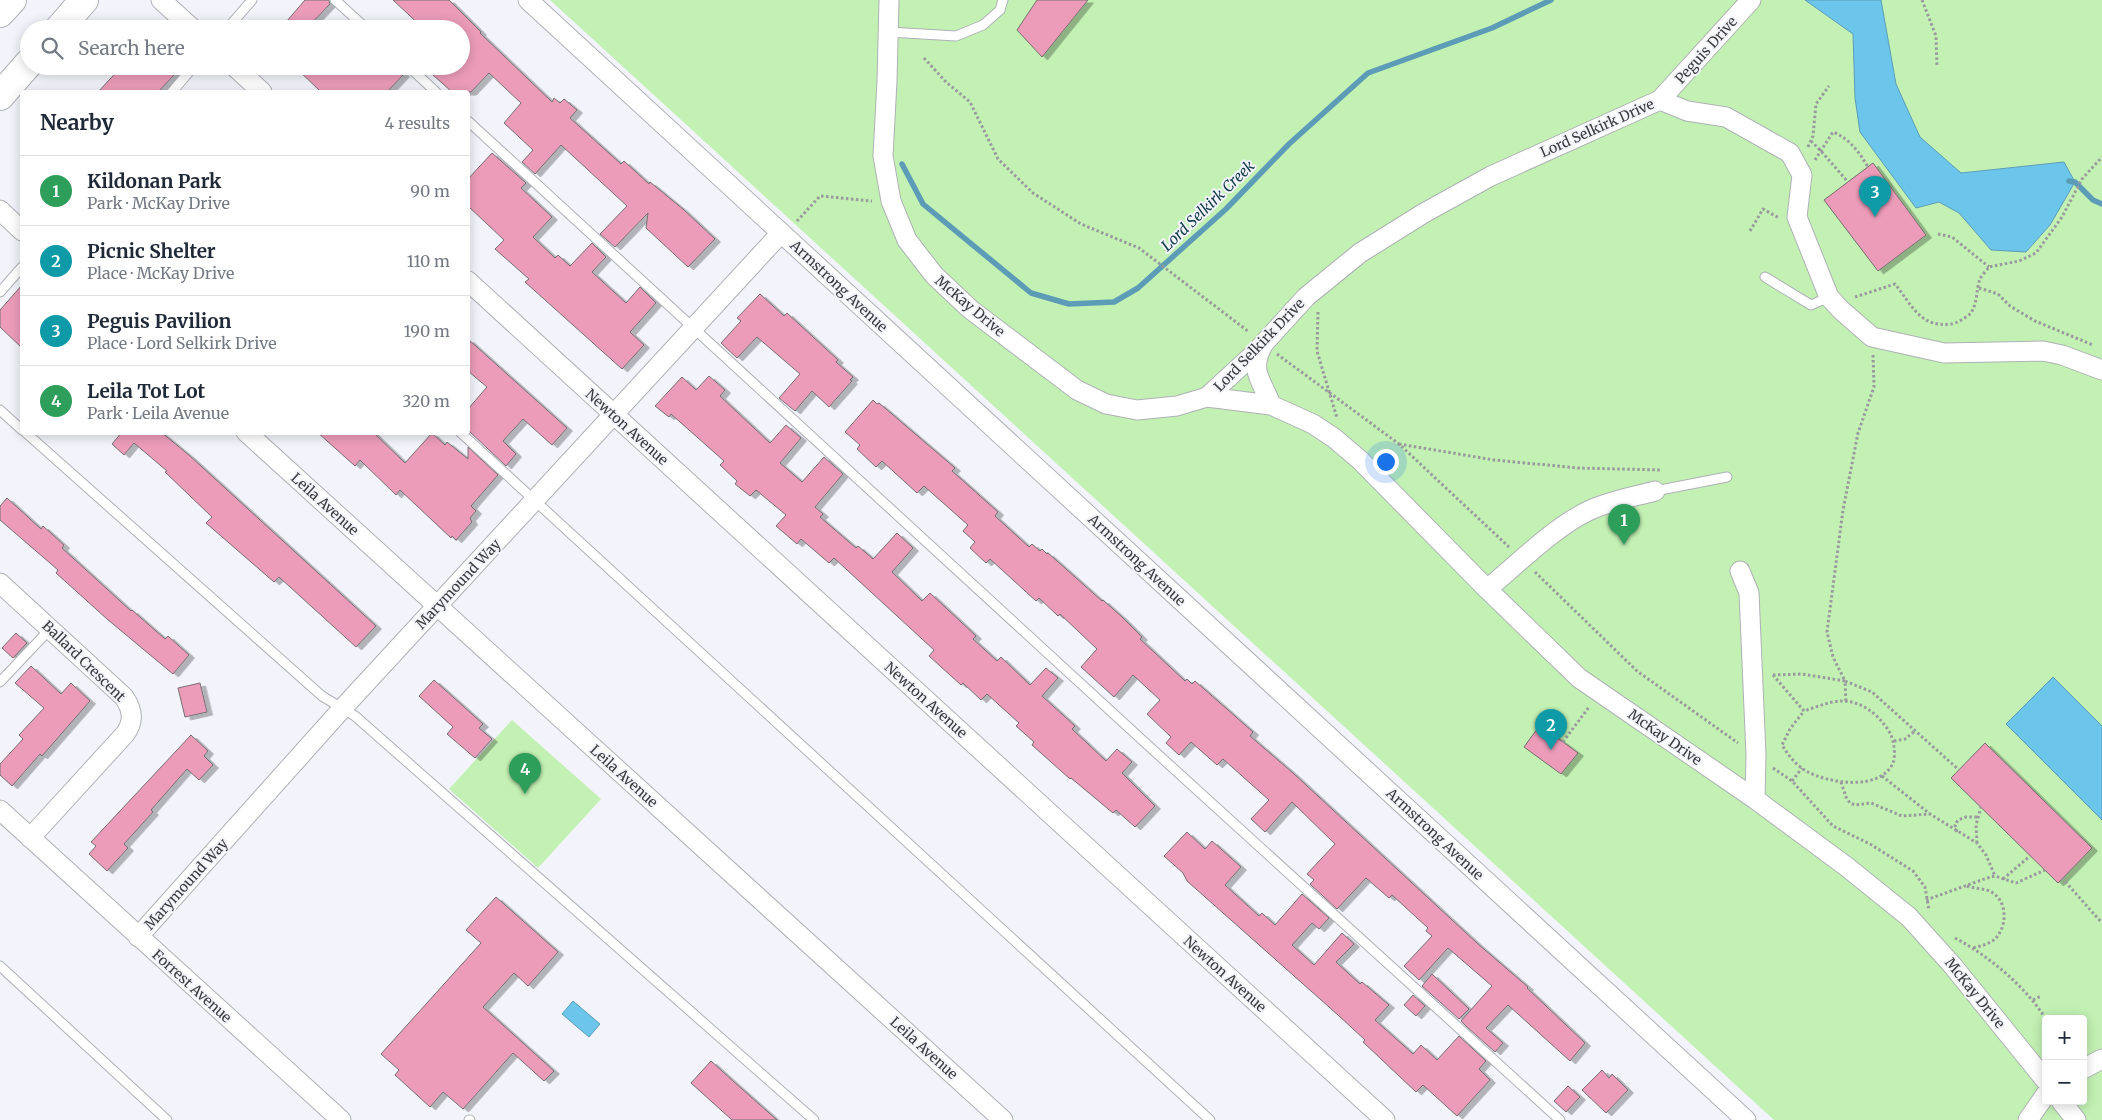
<!DOCTYPE html>
<meta charset="utf-8">
<style>
:root{--surface:#fff;--page:#f6f6f7;--text:#1f2937;--muted:#747a83;--line:#e0e1e3;--accent:#996a1b}
body{margin:0;font-family:Merriweather,serif;background:var(--page);color:var(--text)}
.controls{position:absolute;right:15px;bottom:15px;display:grid;overflow:hidden;border-radius:5px;box-shadow:0 2px 12px #0003}
.controls button{width:45px;height:45px;display:grid;place-items:center;padding:0;border:0;border-bottom:1px solid var(--line);background:var(--surface);color:var(--text);font:25px sans-serif}
.you{position:absolute;left:1385px;top:461px;width:18px;height:18px;margin:-12px;border:4px solid #fff;border-radius:50%;background:#1a73e8;box-shadow:0 0 0 8px #1a73e833}
.badge{display:grid;place-items:center;width:32px;height:32px;border-radius:50%;background:var(--accent);color:#fff;font-size:16px;font-weight:700}
.pin{position:absolute;translate:-50% -41px;filter:drop-shadow(0 1px 2px #0008)}
.pin::after{content:'';position:absolute;top:26px;width:18px;height:15px;background:inherit;clip-path:polygon(0 0,100% 0,50% 100%)}
.list{margin:0;padding:0;list-style:none}
h2{display:flex;justify-content:space-between;align-items:center;height:65px;margin:0;padding:0 20px;font-size:21px}
h2 small{font-size:16px;font-weight:400;color:var(--muted)}
.list li{display:grid;grid-template-columns:32px 1fr auto;gap:15px;align-items:center;box-sizing:border-box;height:70px;padding:0 20px;border-top:1px solid var(--line)}
.list b{display:block;font-size:19px;white-space:nowrap}
.list p{margin:0;font-size:16px;white-space:nowrap;color:var(--muted)}
.list em{font-size:16px;font-style:normal;color:var(--muted)}
.icon{flex:none;width:28px;height:28px;fill:none;stroke:currentColor;stroke-width:2;stroke-linecap:round;stroke-linejoin:round}
.map{position:relative;flex:none;width:2102px;height:1120px;overflow:hidden}
.search{position:absolute;background:var(--surface);box-shadow:0 2px 12px #0003;left:20px;top:20px;width:450px;height:55px;display:flex;align-items:center;gap:12px;box-sizing:border-box;padding:0 18px;border-radius:28px;color:var(--muted);font-size:19px}
.panel{position:absolute;background:var(--surface);box-shadow:0 2px 12px #0003;left:20px;top:90px;width:450px;height:345px;border-radius:5px}
.map>svg:first-child{display:block}
</style>
<div class="map">
<svg width="2102" height="1120" viewBox="0 0 2102 1120">
<defs>
<filter id="shadow"><feDropShadow dx="5.5" dy="3" stdDeviation="0" flood-color="#0004"/></filter>
</defs>
<rect width="100%" height="100%" fill="#f3f4fb"/>
<!-- green -->
<path fill="#c2f1b3" fill-rule="evenodd" d="M 550,0 L 2102,0 L 2102,1120 L 1774,1120 ZM 2046,1019 L 2083,1019 L 2083,1101 L 2046,1101 Z
M 512,720 L 601,799 L 538,868 L 449,789 Z"/>
<!-- water -->
<path fill="#6cc6eb" stroke="#5d9cb7" d="M 1805,0 L 1881,0 L 1896,84 L 1920,137 L 1961,173 L 2064,162 L 2075,182 L 2050,225 L 2026,252 L 1991,250 L 1959,213 L 1939,202 L 1916,208 L 1860,132 L 1855,98 L 1853,34 Z
M 2053,677 L 2102,726 L 2102,820 L 2006,724 Z
M 573,1001 L 600,1024 L 589,1037 L 562,1014 Z"/>
<g fill="none" stroke-linecap="round" stroke-linejoin="round">
<!-- stream -->
<path stroke="#5d9cb7" stroke-width="5.5" d="M 902,164 L 923,204 L 1031,293 L 1069,304 L 1114,302 L 1138,288 L 1226,209 L 1289,144 L 1368,73 L 1492,28 L 1551,0
M 2069,181 L 2075,182 L 2093,200 L 2102,204"/>
</g>
<!-- building -->
<path fill="#ec9cb9" stroke="#756e70" filter="url(#shadow)" d="M 305,0 L 329,0 L 330,4 L 306,29 L 280,29 Z
M 393,0 L 449,0 L 481,32 L 480,33 L 552,102 L 554,98 L 560,103 L 564,99 L 577,110 L 570,118 L 621,164 L 624,161 L 649,184 L 650,182 L 684,210 L 715,239 L 688,267 L 646,228 L 648,213 L 615,247 L 600,234 L 627,206 L 561,145 L 535,174 L 522,162 L 533,150 L 504,123 L 521,103 L 489,73 L 471,92 L 452,92 L 423,66 L 461,66 L 461,29 L 424,29 Z
M 1037,0 L 1088,0 L 1042,57 L 1017,30 Z
M 122,66 L 167,66 L 175,74 L 158,92 L 98,92 Z
M 294,66 L 394,66 L 404,74 L 387,92 L 321,92 Z
M 492,153 L 526,183 L 521,188 L 552,217 L 533,237 L 555,258 L 558,255 L 570,266 L 592,243 L 606,257 L 592,272 L 626,303 L 640,287 L 656,303 L 630,332 L 644,345 L 622,369 L 525,282 L 529,279 L 495,249 L 504,240 L 468,206 L 468,179 Z
M 1873,163 L 1926,235 L 1878,271 L 1824,200 Z
M 22,285 L 22,348 L 0,327 L 0,310 Z
M 760,294 L 784,316 L 787,313 L 838,360 L 836,362 L 853,377 L 850,380 L 852,381 L 829,407 L 812,391 L 795,411 L 779,398 L 800,374 L 757,337 L 737,358 L 721,343 L 741,321 L 737,318 Z
M 468,339 L 567,428 L 552,445 L 523,419 L 503,441 L 516,454 L 506,466 L 468,430 L 468,409 L 487,387 L 468,371 Z
M 709,376 L 725,390 L 720,396 L 770,443 L 786,425 L 801,438 L 780,463 L 802,482 L 824,457 L 843,474 L 815,507 L 823,514 L 820,517 L 856,548 L 858,546 L 873,559 L 897,533 L 913,548 L 892,572 L 922,601 L 930,593 L 976,636 L 973,639 L 997,661 L 1001,657 L 1030,685 L 1046,668 L 1058,678 L 1042,696 L 1075,726 L 1072,729 L 1106,761 L 1117,749 L 1132,762 L 1122,773 L 1155,806 L 1135,827 L 1116,810 L 1113,813 L 1071,778 L 1070,779 L 1032,745 L 1034,742 L 1016,726 L 1019,723 L 987,694 L 981,700 L 963,683 L 961,685 L 929,656 L 934,650 L 834,558 L 829,563 L 801,539 L 797,544 L 776,526 L 786,515 L 756,490 L 750,496 L 735,484 L 737,481 L 720,465 L 724,461 L 671,414 L 669,417 L 655,406 L 682,377 L 696,390 Z
M 873,400 L 877,404 L 879,403 L 955,468 L 952,471 L 998,512 L 995,516 L 1029,547 L 1032,544 L 1040,551 L 1042,549 L 1047,554 L 1048,553 L 1102,601 L 1103,600 L 1122,617 L 1142,637 L 1140,639 L 1185,681 L 1187,679 L 1192,684 L 1195,681 L 1253,732 L 1250,736 L 1293,773 L 1478,944 L 1528,987 L 1527,988 L 1585,1043 L 1570,1061 L 1508,1005 L 1486,1028 L 1503,1043 L 1495,1052 L 1467,1027 L 1461,1021 L 1492,986 L 1448,948 L 1419,980 L 1404,966 L 1432,936 L 1426,931 L 1428,928 L 1392,895 L 1389,898 L 1366,878 L 1337,909 L 1310,884 L 1314,880 L 1307,874 L 1335,844 L 1292,802 L 1265,832 L 1251,819 L 1269,800 L 1223,759 L 1217,765 L 1191,742 L 1179,755 L 1166,743 L 1171,737 L 1147,714 L 1160,700 L 1133,675 L 1114,697 L 1081,667 L 1097,649 L 1060,614 L 1058,616 L 1039,598 L 1036,601 L 990,559 L 986,563 L 970,548 L 975,542 L 963,531 L 968,525 L 924,486 L 917,493 L 882,461 L 876,467 L 857,449 L 860,445 L 845,432 Z
M 122,432 L 161,432 L 190,456 L 376,626 L 356,647 L 279,577 L 274,582 L 206,523 L 212,517 L 165,472 L 167,471 L 134,443 L 124,455 L 112,444 Z
M 317,432 L 373,432 L 405,463 L 432,433 L 445,445 L 447,442 L 468,459 L 468,447 L 498,475 L 471,506 L 476,511 L 470,518 L 472,522 L 456,540 L 452,536 L 451,538 L 400,490 L 396,495 L 360,460 L 355,466 Z
M 7,498 L 41,529 L 43,526 L 64,545 L 62,548 L 131,611 L 132,610 L 165,639 L 168,636 L 189,655 L 173,674 L 107,619 L 56,573 L 58,570 L 0,520 L 0,506 Z
M 16,633 L 27,643 L 13,658 L 2,648 Z
M 31,666 L 61,694 L 71,683 L 90,701 L 42,756 L 40,754 L 12,786 L 0,775 L 0,764 L 23,739 L 19,735 L 44,708 L 15,683 Z
M 434,680 L 483,724 L 479,728 L 492,739 L 475,758 L 447,734 L 453,727 L 419,696 Z
M 200,683 L 207,712 L 185,717 L 178,688 Z
M 1540,725 L 1578,753 L 1561,774 L 1524,747 Z
M 191,735 L 208,751 L 204,756 L 213,765 L 199,780 L 187,769 L 151,810 L 153,812 L 124,844 L 128,848 L 107,871 L 89,854 L 96,846 L 91,842 Z
M 1985,743 L 2092,848 L 2058,883 L 1951,778 Z
M 1187,832 L 1205,849 L 1212,841 L 1241,867 L 1225,885 L 1259,916 L 1262,913 L 1275,925 L 1302,894 L 1329,918 L 1319,929 L 1312,923 L 1292,945 L 1314,965 L 1342,933 L 1354,944 L 1336,962 L 1360,984 L 1362,982 L 1389,1005 L 1375,1020 L 1413,1054 L 1421,1045 L 1437,1060 L 1459,1036 L 1486,1061 L 1479,1069 L 1490,1080 L 1457,1116 L 1423,1085 L 1416,1092 L 1363,1042 L 1365,1040 L 1338,1015 L 1187,881 L 1183,873 L 1164,856 Z
M 496,897 L 558,952 L 528,986 L 514,973 L 483,1007 L 554,1071 L 544,1081 L 513,1053 L 463,1109 L 443,1092 L 430,1107 L 395,1075 L 399,1070 L 381,1054 L 481,943 L 466,930 Z
M 1432,974 L 1469,1009 L 1459,1019 L 1422,986 Z
M 1413,995 L 1425,1006 L 1416,1016 L 1404,1005 Z
M 711,1061 L 733,1081 L 777,1120 L 732,1120 L 691,1083 Z
M 1602,1070 L 1609,1078 L 1612,1074 L 1628,1090 L 1606,1113 L 1582,1090 Z
M 1568,1086 L 1580,1097 L 1566,1112 L 1554,1101 Z"/>
<g fill="none" stroke-linecap="round" stroke-linejoin="round">
<defs>
<path id="lane" d="M 335,0 L 367,29
M 227,29 L 252,0
M 889,32 L 956,36 L 983,25 L 1000,10 L 1003,0
M 408,66 L 436,92
M 172,92 L 194,66
M 468,121 L 1152,749 L 1560,1120
M 1765,277 L 1811,305 L 1829,297
M 0,292 L 22,267
M 0,410 L 22,430
M 25,432 L 322,696 L 355,716 L 814,1120
M 460,432 L 1210,1120
M 1655,491 L 1727,477
M 0,682 L 51,628
M 0,966 L 167,1120
M 469,1120 L 470,1120"/>
<path id="street" d="M 161,0 L 193,29
M 528,0 L 1746,1120
M 889,0 L 887,81 L 883,156 L 891,201 L 907,240 L 934,275 L 970,309 L 1077,390 L 1106,404 L 1137,410 L 1177,406 L 1207,397 L 1271,405 L 1313,424 L 1334,438 L 1360,460 L 1487,589 L 1579,678 L 1755,799 L 1847,867 L 1909,917 L 1953,966 L 2046,1081
M 234,66 L 262,92
M 1660,100 L 1687,111 L 1726,117 L 1790,153 L 1802,175 L 1797,217 L 1829,297 L 1841,310 L 1872,337 L 1944,353 L 2043,351 L 2062,355 L 2102,370
M 0,210 L 22,231
M 468,281 L 1385,1120
M 1263,345 C 1248,372 1263,381 1271,405
M 1207,397 L 1256,352 L 1306,297 L 1360,253 L 1424,213 L 1491,176 L 1660,100 L 1751,0
M 246,432 L 1003,1120
M 1740,571 L 1749,593 L 1756,755 L 1755,799
M 0,583 L 124,697 C 133,710 134,722 125,734 L 30,838
M 1487,589 C 1518,564 1553,528 1588,511 C 1609,501 1633,497 1655,491
M 0,810 L 341,1120
M 138,937 L 341,710 L 781,233
M 2083,1069 L 2102,1059
M 2061,1101 L 2076,1120
M 2028,1120 L 2046,1094"/>
<path id="primary" d="M 0,13 L 12,0
M 59,29 L 84,0
M 0,96 L 29,63"/>
</defs>
<!-- lane casing -->
<use href="#lane" stroke="#afb1b7" stroke-width="11"/>
<!-- street casing -->
<use href="#street" stroke="#afb1b7" stroke-width="21"/>
<!-- primary casing -->
<use href="#primary" stroke="#afb1b7" stroke-width="30"/>
<!-- path -->
<path stroke="#99999e" stroke-width="3" stroke-dasharray="2.5 2.5" stroke-linecap="butt" d="M 1922,0 L 1936,36 L 1937,66
M 924,58 L 946,82 L 970,102 L 998,159 L 1033,193 L 1081,224 L 1139,248 L 1249,332
M 1811,141 L 1821,151 L 1848,182
M 1808,147 L 1813,136 L 1816,104 L 1829,86
M 1815,160 L 1833,132 C 1850,139 1859,152 1868,167
M 797,221 L 820,196 L 872,201
M 1750,231 L 1763,209 L 1779,218
M 1938,234 L 1952,237 L 1989,267
M 1979,288 L 1998,294 L 2010,306 L 2035,321 L 2093,345
M 1855,297 L 1895,284 C 1912,305 1920,328 1951,324 C 1956,324 1967,317 1971,313 C 1978,302 1976,289 1980,279 C 1982,275 1986,271 1989,267 L 2019,261 L 2036,253 L 2062,217 L 2082,179 L 2102,157
M 1318,312 L 1317,351 L 1337,418
M 1277,354 L 1399,444 L 1509,547
M 1873,355 L 1874,387 L 1858,433 L 1843,510 L 1827,632 L 1833,657 L 1845,681 L 1872,692 L 1959,770
M 1399,444 L 1494,460 L 1578,468 L 1661,470
M 1535,572 L 1637,671 L 1738,743
M 1773,675 L 1804,711 C 1813,708 1823,704 1833,702 C 1858,697 1878,713 1890,733 C 1894,741 1896,755 1893,763 C 1880,792 1827,783 1806,771 C 1796,765 1788,755 1782,745 L 1790,729 L 1804,711
M 1773,675 L 1802,674 L 1845,681 L 1846,703
M 1894,741 L 1905,739 L 1915,731
M 1563,742 L 1589,707
M 1773,768 L 1792,781 L 1833,826 L 1870,844 L 1913,871 L 1925,887 L 1929,910
M 1882,776 L 1930,814 L 1977,843 L 1986,855 L 1995,876
M 1792,781 L 1802,768
M 1841,782 L 1846,797 L 1850,803 L 1855,805 L 1871,803 L 1902,816 L 1930,814
M 1957,832 L 1955,825 L 1958,820 L 1966,817 L 1978,817
M 1977,843 L 1976,825 L 1981,807
M 2062,878 L 2102,923
M 2003,879 L 2030,856
M 1967,886 C 1975,889 1986,888 1993,893 C 2008,903 2007,927 1995,939 C 1989,944 1981,946 1973,948
M 1926,900 L 1987,878 L 1995,876 L 2016,883 L 2045,870
M 1955,938 C 1990,957 2024,985 2046,1019
M 2033,1000 L 2041,996"/>
<!-- lane -->
<use href="#lane" stroke="#fff" stroke-width="9"/>
<!-- street -->
<use href="#street" stroke="#fff" stroke-width="19"/>
<!-- primary -->
<use href="#primary" stroke="#fff" stroke-width="28"/>
</g>
<g text-anchor="middle" stroke-width="4" stroke-linejoin="round" paint-order="stroke">
<!-- street labels -->
<g font-size="14" fill="#3a3a3d" stroke="#f3f4fb">
<text transform="translate(1706 50) rotate(-48)" y="5">Peguis Drive</text>
<text transform="translate(1597 128) rotate(-24)" y="5">Lord Selkirk Drive</text>
<text transform="translate(839 286) rotate(43)" y="5">Armstrong Avenue</text>
<text transform="translate(970 306) rotate(40)" y="5">McKay Drive</text>
<text transform="translate(1259 345) rotate(-46)" y="5">Lord Selkirk Drive</text>
<text transform="translate(627 427) rotate(42)" y="5">Newton Avenue</text>
<text transform="translate(325 504) rotate(42)" y="5">Leila Avenue</text>
<text transform="translate(1137 560) rotate(43)" y="5">Armstrong Avenue</text>
<text transform="translate(458 584) rotate(-47)" y="5">Marymound Way</text>
<text transform="translate(84 661) rotate(44)" y="5">Ballard Crescent</text>
<text transform="translate(926 700) rotate(42)" y="5">Newton Avenue</text>
<text transform="translate(1665 737) rotate(35)" y="5">McKay Drive</text>
<text transform="translate(624 776) rotate(42)" y="5">Leila Avenue</text>
<text transform="translate(1435 834) rotate(43)" y="5">Armstrong Avenue</text>
<text transform="translate(186 884) rotate(-48)" y="5">Marymound Way</text>
<text transform="translate(1225 974) rotate(42)" y="5">Newton Avenue</text>
<text transform="translate(192 986) rotate(42)" y="5">Forrest Avenue</text>
<text transform="translate(1975 993) rotate(51)" y="5">McKay Drive</text>
<text transform="translate(924 1048) rotate(42)" y="5">Leila Avenue</text>
</g>
<!-- water labels -->
<g font-size="15" font-style="italic" fill="#133c4b" stroke="#f3f4fb">
<text transform="translate(1208 206) rotate(-44)" y="5">Lord Selkirk Creek</text>
</g>
</g>
</svg>
<div class="controls">
<button>+</button>
<button>−</button>
</div>
<div class="you"></div>
<div class="pin badge" style="left:1624px;top:545px;background:#2e9e5b">1</div>
<div class="pin badge" style="left:1551px;top:750px;background:#0f9aa8">2</div>
<div class="pin badge" style="left:1875px;top:217px;background:#0f9aa8">3</div>
<div class="pin badge" style="left:525px;top:794px;background:#2e9e5b">4</div>
<div class="search"><svg class="icon" aria-label="search" viewBox="0 0 24 24"><circle cx="10" cy="10" r="6"/><path d="M15 15l6 6"/></svg>Search here</div>
<section class="panel">
<h2>Nearby<small>4 results</small></h2>
<ul class="list">
<li><span class="badge" style="background:#2e9e5b">1</span><div><b>Kildonan Park</b><p>Park · McKay Drive</p></div><em>90 m</em></li>
<li><span class="badge" style="background:#0f9aa8">2</span><div><b>Picnic Shelter</b><p>Place · McKay Drive</p></div><em>110 m</em></li>
<li><span class="badge" style="background:#0f9aa8">3</span><div><b>Peguis Pavilion</b><p>Place · Lord Selkirk Drive</p></div><em>190 m</em></li>
<li><span class="badge" style="background:#2e9e5b">4</span><div><b>Leila Tot Lot</b><p>Park · Leila Avenue</p></div><em>320 m</em></li>
</ul>
</section>
</div>
